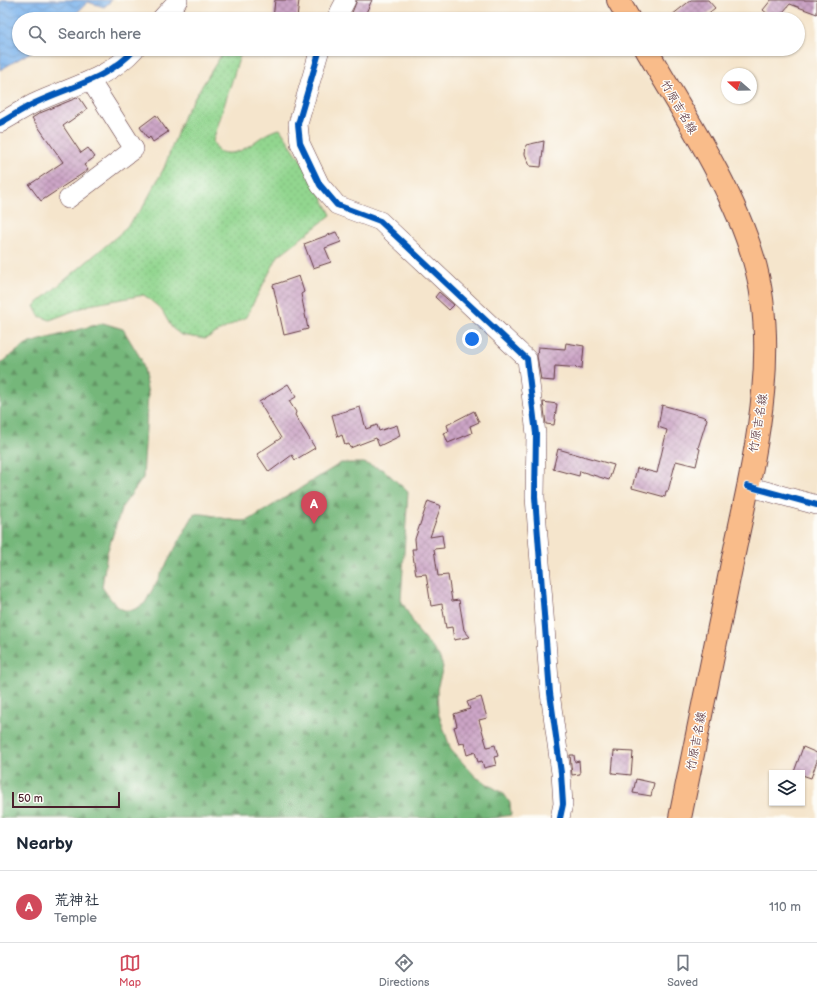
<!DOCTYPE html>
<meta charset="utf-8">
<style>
:root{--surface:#fff;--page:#f6f6f7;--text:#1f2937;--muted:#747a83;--line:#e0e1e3;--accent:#d1495b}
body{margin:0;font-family:"Balsamiq Sans","Klee One",sans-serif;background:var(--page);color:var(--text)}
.controls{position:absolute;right:12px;bottom:12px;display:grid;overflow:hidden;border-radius:0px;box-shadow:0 1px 3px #0004}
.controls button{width:36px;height:36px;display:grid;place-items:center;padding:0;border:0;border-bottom:1px solid var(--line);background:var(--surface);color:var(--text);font:20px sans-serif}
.compass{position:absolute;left:721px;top:68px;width:36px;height:36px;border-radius:50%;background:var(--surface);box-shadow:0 1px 3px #0004;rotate:290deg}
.scale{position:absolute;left:12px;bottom:10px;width:108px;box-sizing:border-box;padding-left:4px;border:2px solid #4a1f2b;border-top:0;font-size:11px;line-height:14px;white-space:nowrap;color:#4a1f2b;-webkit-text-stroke:3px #fdfcf7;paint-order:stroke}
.you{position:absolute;left:472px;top:339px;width:14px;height:14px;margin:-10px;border:3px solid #fff;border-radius:50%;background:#1a73e8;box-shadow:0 0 0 6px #1a73e833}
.badge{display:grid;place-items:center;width:26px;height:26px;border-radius:50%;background:var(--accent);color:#fff;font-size:13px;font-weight:700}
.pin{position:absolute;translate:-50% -33px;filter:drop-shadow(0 1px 2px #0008)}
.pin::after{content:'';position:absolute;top:21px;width:14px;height:12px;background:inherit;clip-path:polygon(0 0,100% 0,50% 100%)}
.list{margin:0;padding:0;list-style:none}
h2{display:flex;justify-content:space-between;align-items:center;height:52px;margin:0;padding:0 16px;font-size:17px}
h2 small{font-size:13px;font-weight:400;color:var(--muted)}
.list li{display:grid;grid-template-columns:26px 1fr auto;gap:12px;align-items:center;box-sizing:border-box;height:72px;padding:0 16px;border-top:1px solid var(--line)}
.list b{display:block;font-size:15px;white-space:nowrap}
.list p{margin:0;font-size:13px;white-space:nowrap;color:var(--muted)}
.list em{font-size:13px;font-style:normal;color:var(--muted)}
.icon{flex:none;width:22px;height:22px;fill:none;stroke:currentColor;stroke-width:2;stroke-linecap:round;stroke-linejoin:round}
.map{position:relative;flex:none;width:817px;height:818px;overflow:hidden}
.search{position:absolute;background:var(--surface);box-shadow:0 1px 3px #0004;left:12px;right:12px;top:12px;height:44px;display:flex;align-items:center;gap:10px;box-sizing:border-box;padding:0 14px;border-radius:22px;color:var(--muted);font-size:15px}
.sheet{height:124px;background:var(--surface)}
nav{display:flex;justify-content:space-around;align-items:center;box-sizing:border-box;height:56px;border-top:1px solid var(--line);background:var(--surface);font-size:11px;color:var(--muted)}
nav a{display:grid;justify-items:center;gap:2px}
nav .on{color:var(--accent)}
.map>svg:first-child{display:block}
</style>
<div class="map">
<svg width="817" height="818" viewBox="0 0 817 818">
<defs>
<pattern id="grass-dots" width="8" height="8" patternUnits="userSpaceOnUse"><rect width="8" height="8" fill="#92d68f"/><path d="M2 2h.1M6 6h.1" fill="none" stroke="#7fb77c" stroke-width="1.8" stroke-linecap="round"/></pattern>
<pattern id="forest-firs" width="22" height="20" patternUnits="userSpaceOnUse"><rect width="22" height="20" fill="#75b77a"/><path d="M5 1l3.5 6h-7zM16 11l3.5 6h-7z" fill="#629464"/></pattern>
<pattern id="water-waves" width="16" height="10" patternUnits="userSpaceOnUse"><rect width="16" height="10" fill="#7cb3ec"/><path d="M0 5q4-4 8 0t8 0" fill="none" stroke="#6891bf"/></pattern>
<pattern id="building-cross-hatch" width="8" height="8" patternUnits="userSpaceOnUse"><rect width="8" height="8" fill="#cca5c6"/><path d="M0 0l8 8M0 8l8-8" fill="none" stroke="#a886a1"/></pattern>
</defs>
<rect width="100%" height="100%" fill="#fdfcf7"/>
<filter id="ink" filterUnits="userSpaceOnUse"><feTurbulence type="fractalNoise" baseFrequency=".025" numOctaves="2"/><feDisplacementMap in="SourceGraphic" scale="8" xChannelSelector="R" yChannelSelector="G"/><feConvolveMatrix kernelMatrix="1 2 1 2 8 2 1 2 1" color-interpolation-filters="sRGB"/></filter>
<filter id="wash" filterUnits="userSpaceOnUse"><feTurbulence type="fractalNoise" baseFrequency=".012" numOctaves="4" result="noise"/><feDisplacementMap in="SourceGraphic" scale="16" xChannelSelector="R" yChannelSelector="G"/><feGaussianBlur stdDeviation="0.9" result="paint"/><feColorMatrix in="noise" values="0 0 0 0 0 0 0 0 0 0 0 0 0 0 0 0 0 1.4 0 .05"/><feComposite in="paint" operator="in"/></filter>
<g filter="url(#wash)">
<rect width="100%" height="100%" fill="#f5e5cc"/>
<!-- grass -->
<path fill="url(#grass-dots)" stroke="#6e7a5d" d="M 225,49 L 242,49 L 213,141 L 218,151 C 244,161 256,133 280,129 L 311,175 L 331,215 L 278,256 L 246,317 L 205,339 L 181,335 L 172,328 L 161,309 L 144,295 L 89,305 L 50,320 L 39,316 L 34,306 L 122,232 L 143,207 L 164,168 L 184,115 Z"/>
<!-- forest -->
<path fill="url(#forest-firs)" stroke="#606b52" d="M 103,323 L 123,329 L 141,359 L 148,394 L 143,478 L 122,507 L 107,553 L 102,587 C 115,605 123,620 145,603 L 194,514 C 213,512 230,524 249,520 L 341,463 L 364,463 L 384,470 L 408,492 L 401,600 L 418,631 L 439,656 L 443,667 L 437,689 L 438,712 L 451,750 L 476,777 L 504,794 L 510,803 L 511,815 L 494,818 L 0,818 L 0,364 L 26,344 Z"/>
<!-- water -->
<path fill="url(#water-waves)" stroke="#63698c" d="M 3,0 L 112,0 L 104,7 L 88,2 L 70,19 L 19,19 L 19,49 L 36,49 L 0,70 L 0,2 Z"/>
<g id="blocks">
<!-- building -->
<path fill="url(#building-cross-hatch)" d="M 275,0 L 299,0 L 297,19 L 273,19 Z
M 357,0 L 372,0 L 363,19 L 351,15 Z
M 691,0 L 708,0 L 715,8 L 701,19 L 667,19 Z
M 771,0 L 817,0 L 817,14 L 790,4 L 777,19 L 774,19 L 763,10 Z
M 79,97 L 87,109 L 63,126 L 81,153 L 88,148 L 95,157 L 84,165 L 88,170 L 41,201 L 29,185 L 63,162 L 32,118 L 40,113 Z
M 156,115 L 168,132 L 153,142 L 150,137 L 148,139 L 140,127 Z
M 544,141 L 541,167 L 530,166 L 525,154 L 526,145 Z
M 336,232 L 341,242 L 325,248 L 331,262 L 313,268 L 304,244 Z
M 299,276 L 304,292 L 301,294 L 308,329 L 284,335 L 273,285 Z
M 439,292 L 454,305 L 449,310 L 435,297 Z
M 566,343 L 584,346 L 582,368 L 555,366 L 554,381 L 541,380 L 537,356 L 538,347 L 565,349 Z
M 288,384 L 296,397 L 289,401 L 296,412 L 295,415 L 315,448 L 295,460 L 292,455 L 269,472 L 257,454 L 281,438 L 259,402 Z
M 543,402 L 557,404 L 554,425 L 546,424 Z
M 662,405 L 705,417 L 707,419 L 698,448 L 700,449 L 696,466 L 676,461 L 668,491 L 666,491 L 665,497 L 632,488 L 637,468 L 657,473 L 667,430 L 658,427 Z
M 360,407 L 366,429 L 377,425 L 379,431 L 397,425 L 400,436 L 379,446 L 376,438 L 350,448 L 349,444 L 345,445 L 342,435 L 338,437 L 332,415 Z
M 474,411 L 479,422 L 470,426 L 472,433 L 448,443 L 444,433 L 449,431 L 447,425 Z
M 558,449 L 614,465 L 609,480 L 580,471 L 579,476 L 553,469 Z
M 428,501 L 441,506 L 430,537 L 442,535 L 444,548 L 434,549 L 438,576 L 448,575 L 452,601 L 459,600 L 464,630 L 470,637 L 454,640 L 452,627 L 446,628 L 442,604 L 431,606 L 426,574 L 416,575 L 412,549 L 416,549 L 415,539 Z
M 481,697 L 487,718 L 479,720 L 487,747 L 495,745 L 498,756 L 494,757 L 496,765 L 484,768 L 482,761 L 478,762 L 475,752 L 467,755 L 464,743 L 459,744 L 454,727 L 457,726 L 454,714 L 470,709 L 467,702 Z
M 803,747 L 817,753 L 817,761 L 811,778 L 802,775 L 802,773 L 794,772 Z
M 614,751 L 633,752 L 631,775 L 612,773 Z
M 570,755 L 574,755 L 575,762 L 579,761 L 580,774 L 572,775 Z
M 636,779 L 654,783 L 651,796 L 633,793 Z"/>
</g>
</g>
<g filter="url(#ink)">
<use href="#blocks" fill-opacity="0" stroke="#643d43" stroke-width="1"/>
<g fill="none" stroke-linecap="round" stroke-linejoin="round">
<defs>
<path id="minor" d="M 161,19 L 178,0
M 336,19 L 346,0
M 320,49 L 298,124 L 300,143 L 320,185 L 337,205 L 380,221 L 527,359 L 536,434 L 535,497 L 550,693 L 561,773 L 563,804 L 560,818
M 0,123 C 12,116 23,109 35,103 C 69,87 110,78 135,49
M 68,199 L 134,149 L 90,80
M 747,486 L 817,505"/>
<path id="major" d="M 618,0 L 629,19
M 646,49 C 684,115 731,184 753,257 C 783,357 751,469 731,568 C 714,652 697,735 680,818"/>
</defs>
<!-- minor casing -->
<use href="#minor" stroke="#643d43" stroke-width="20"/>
<!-- major casing -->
<use href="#major" stroke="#643d43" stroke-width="24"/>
<!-- minor -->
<use href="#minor" stroke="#fff" stroke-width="19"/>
<!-- major -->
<use href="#major" stroke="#f9bc8a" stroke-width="22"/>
<defs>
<path id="cycleway" d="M 320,49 L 298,124 L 300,143 L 320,185 L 337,205 L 380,221 L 527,359 L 536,434 L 535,497 L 550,693 L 561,773 L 563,804 L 560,818
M 0,123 C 12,116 23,109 35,103 C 69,87 110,78 135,49
M 747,486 L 817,505"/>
</defs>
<!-- cycleway casing -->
<use href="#cycleway" stroke="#fdfcf7" stroke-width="8"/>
<!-- cycleway -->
<use href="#cycleway" stroke="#0057b8" stroke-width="6"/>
</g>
</g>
<g text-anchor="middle" stroke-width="3" stroke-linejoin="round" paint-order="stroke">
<!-- street labels -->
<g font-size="12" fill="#4a1f2b" stroke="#fdfcf7">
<text transform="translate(679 107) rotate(60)" y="4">竹原吉名線</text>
<text transform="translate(758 423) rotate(-80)" y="4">竹原吉名線</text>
<text transform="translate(696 741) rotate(-79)" y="4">竹原吉名線</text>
</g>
</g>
</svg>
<div class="controls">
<button><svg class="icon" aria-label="layers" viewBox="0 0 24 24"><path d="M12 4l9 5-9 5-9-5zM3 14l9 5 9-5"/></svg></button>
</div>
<svg class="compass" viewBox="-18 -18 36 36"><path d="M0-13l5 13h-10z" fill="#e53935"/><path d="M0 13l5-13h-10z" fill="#747a83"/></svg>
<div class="scale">50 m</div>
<div class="you"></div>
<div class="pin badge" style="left:314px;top:524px">A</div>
<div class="search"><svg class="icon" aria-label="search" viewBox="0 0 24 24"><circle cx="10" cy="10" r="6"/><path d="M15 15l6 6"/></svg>Search here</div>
</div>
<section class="sheet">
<h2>Nearby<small></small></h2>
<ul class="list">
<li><span class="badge">A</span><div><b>荒神社</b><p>Temple</p></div><em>110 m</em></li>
</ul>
</section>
<nav>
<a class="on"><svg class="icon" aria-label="map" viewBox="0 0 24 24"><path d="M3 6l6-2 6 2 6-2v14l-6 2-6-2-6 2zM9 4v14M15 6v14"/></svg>Map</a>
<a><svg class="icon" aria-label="directions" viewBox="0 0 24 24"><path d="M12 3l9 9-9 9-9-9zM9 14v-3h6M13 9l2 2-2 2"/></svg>Directions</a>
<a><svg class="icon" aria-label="saved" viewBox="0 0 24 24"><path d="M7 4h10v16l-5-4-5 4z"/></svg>Saved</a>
</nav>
